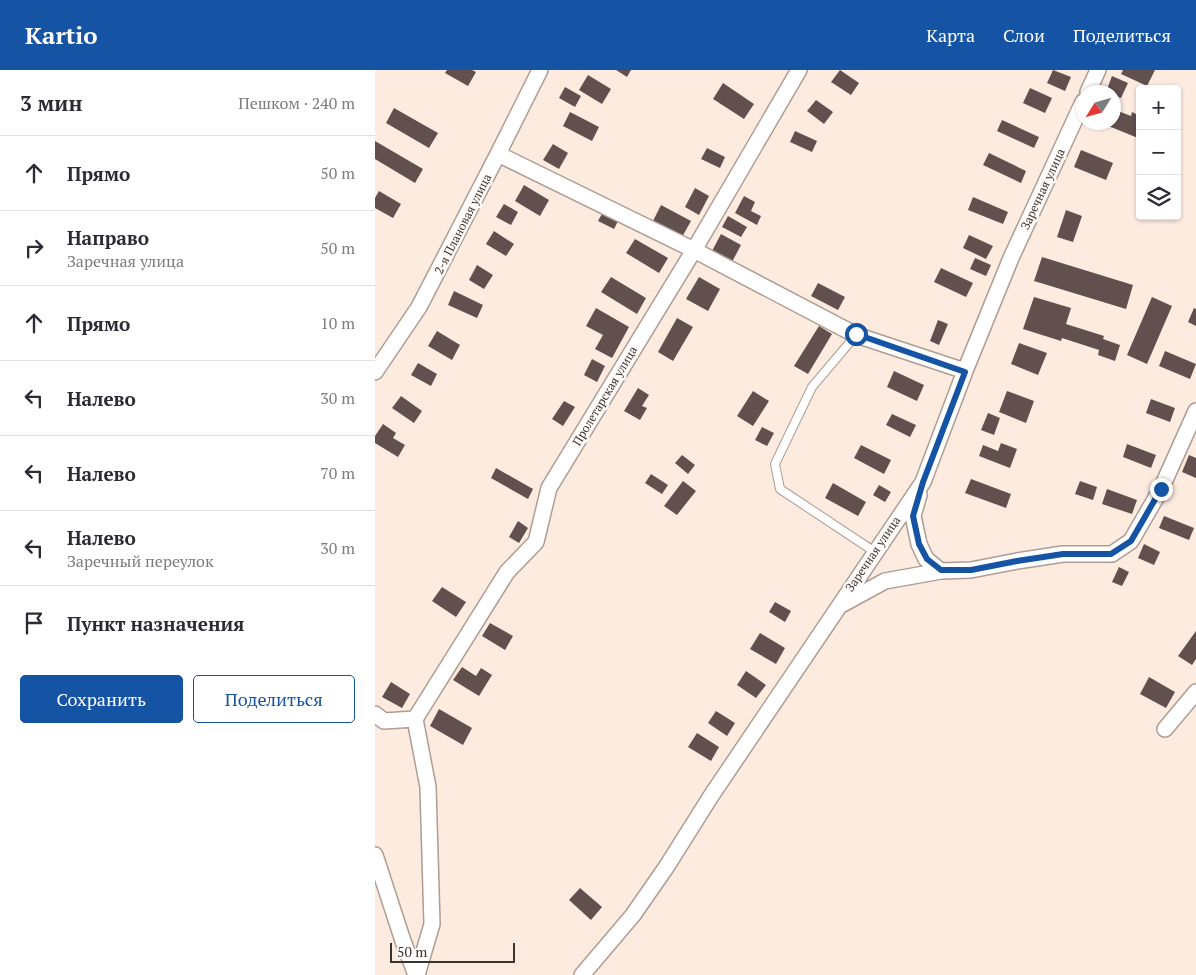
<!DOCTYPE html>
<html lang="ru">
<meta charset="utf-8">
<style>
:root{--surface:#fff;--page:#f2f2f3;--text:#2b2b33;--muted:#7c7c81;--line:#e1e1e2;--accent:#1553a4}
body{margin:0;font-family:"PT Serif",serif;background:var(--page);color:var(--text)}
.controls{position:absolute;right:15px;top:15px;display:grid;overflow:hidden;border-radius:5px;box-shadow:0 1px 4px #0004}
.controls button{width:45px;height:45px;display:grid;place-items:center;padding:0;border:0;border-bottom:1px solid var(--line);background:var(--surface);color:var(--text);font:25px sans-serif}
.compass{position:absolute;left:701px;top:15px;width:45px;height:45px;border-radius:50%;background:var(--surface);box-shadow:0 1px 4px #0004;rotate:233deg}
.scale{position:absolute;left:15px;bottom:12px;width:125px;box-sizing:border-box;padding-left:5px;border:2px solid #3a332f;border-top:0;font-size:14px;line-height:18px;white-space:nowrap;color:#3a332f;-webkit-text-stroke:4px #fffbf9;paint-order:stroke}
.stop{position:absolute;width:15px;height:15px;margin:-11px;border:4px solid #1553a4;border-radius:50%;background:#fff}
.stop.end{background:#1553a4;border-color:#fff;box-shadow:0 1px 5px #0008}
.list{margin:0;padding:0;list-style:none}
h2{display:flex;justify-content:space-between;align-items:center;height:65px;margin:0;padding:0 20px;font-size:21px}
h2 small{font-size:16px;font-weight:400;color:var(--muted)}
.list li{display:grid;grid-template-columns:32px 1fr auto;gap:15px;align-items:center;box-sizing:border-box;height:75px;padding:0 20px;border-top:1px solid var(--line)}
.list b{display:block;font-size:19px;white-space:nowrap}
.list p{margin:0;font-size:16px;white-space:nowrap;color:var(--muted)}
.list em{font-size:16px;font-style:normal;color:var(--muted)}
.actions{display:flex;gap:10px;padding:15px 20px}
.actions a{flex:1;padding:11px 0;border:1px solid var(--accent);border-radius:5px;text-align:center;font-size:18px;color:var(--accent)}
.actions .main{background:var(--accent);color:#fff}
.icon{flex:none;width:28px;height:28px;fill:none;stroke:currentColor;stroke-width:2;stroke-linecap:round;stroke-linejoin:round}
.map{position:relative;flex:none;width:821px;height:905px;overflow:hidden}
header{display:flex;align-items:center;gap:30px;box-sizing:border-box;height:70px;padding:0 25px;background:var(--accent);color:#fff}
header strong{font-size:24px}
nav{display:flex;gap:28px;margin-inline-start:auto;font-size:18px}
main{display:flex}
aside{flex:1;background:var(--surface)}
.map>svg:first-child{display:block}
</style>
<header>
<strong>Kartio</strong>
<nav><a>Карта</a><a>Слои</a><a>Поделиться</a></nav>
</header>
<main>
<aside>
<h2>3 мин<small>Пешком · 240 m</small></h2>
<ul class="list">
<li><svg class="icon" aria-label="ahead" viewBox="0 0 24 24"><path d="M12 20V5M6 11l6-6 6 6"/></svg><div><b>Прямо</b></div><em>50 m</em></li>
<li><svg class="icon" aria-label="right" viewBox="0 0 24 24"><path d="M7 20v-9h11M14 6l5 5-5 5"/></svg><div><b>Направо</b><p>Заречная улица</p></div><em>50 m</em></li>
<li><svg class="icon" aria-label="ahead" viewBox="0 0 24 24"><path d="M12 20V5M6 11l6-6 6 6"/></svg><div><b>Прямо</b></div><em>10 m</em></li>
<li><svg class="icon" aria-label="left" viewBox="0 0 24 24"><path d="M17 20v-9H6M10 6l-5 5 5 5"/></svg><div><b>Налево</b></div><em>30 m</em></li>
<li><svg class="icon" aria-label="left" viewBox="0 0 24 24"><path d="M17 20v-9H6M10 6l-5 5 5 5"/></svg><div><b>Налево</b></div><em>70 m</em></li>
<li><svg class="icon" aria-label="left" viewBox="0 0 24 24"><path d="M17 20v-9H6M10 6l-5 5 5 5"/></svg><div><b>Налево</b><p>Заречный переулок</p></div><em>30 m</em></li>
<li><svg class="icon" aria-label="arrive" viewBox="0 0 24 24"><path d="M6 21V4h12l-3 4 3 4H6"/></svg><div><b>Пункт назначения</b></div></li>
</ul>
<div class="actions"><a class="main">Сохранить</a><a>Поделиться</a></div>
</aside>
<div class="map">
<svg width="821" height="905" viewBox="0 0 821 905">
<rect width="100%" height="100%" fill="#fdebe0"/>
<!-- building -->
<path fill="#62504f" d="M 72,0 L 97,0 L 101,2 L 93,16 L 70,3 Z
M 241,0 L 256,0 L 252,7 Z
M 465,0 L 484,13 L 476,25 L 456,12 Z
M 678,0 L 696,7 L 690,21 L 672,13 Z
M 748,0 L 780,0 L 772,16 L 746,4 Z
M 213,5 L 236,19 L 227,34 L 204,20 Z
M 737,6 L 753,13 L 746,28 L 738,25 L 738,22 L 731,22 Z
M 348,13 L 379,34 L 369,49 L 338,29 Z
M 190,17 L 206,26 L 200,37 L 184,28 Z
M 655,18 L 677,28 L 670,43 L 648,33 Z
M 441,30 L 458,42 L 449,54 L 432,41 Z
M 19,38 L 63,63 L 54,78 L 11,53 Z
M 738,39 L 756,46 L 757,42 L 765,46 L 765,65 L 763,68 L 726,53 L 738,52 Z
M 195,42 L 224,57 L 217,71 L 188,56 Z
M 627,50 L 664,67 L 659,78 L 622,61 Z
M 420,61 L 442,71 L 437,82 L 415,72 Z
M 0,71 L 48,99 L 40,113 L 0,89 Z
M 178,74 L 193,83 L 184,99 L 168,90 Z
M 332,78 L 350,87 L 345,98 L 326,89 Z
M 706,80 L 738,93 L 731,110 L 699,97 Z
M 614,83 L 651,101 L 646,113 L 608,95 Z
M 149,115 L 174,130 L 165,146 L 140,131 Z
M 320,118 L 334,126 L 324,145 L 310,137 Z
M 4,121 L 26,134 L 18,148 L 0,138 L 0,128 Z
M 369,126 L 380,132 L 376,141 L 386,146 L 382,155 L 360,143 Z
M 598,127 L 633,142 L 628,154 L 593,140 Z
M 129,134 L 143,142 L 136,155 L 121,147 Z
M 286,135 L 316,151 L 307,167 L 278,151 Z
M 691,140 L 707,146 L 698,172 L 682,167 Z
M 228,142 L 244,149 L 239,159 L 223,151 Z
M 353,146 L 372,157 L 366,167 L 347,157 Z
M 119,161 L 139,174 L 131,186 L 111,174 Z
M 346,164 L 366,175 L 357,192 L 337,181 Z
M 594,165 L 618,176 L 611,189 L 588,178 Z
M 260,169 L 293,188 L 284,203 L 251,183 Z
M 667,187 L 758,215 L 751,239 L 659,211 Z
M 600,188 L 616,195 L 611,206 L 595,199 Z
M 102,195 L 118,205 L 109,219 L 94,210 Z
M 566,198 L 598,213 L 591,227 L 559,212 Z
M 236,207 L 271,228 L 262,244 L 226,222 Z
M 324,207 L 345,219 L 333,241 L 311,229 Z
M 443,213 L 470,227 L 463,240 L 436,226 Z
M 79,221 L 108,235 L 102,248 L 73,235 Z
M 659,227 L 696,238 L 691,254 L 729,266 L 728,269 L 745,275 L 740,291 L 723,285 L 724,280 L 687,268 L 686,271 L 648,259 Z
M 777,227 L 797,236 L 772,294 L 752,285 Z
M 221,238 L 254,257 L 237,288 L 220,279 L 228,265 L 211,256 Z
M 819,238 L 821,239 L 821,256 L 813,252 Z
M 302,248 L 318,257 L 298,291 L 283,282 Z
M 563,250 L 573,254 L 564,275 L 555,271 Z
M 444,256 L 457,264 L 433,304 L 419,296 Z
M 62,261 L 85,275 L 77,290 L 53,276 Z
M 644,273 L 672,283 L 663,305 L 636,294 Z
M 790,281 L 821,294 L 815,309 L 784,296 Z
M 217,289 L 230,296 L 222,312 L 209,305 Z
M 43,293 L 62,304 L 56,316 L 36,305 Z
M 519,301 L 549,315 L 542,331 L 512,317 Z
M 263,318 L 274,325 L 267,336 L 272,338 L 265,350 L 249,341 Z
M 378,321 L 394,331 L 378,356 L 362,346 Z
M 632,321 L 659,331 L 651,353 L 624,342 Z
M 26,326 L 47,341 L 39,353 L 17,338 Z
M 776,329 L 800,338 L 795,352 L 771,343 Z
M 189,331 L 200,337 L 188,356 L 177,349 Z
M 613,343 L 625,348 L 619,365 L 606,360 Z
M 517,344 L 541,355 L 535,367 L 511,355 Z
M 8,354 L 21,363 L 18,368 L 30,375 L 23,387 L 0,373 L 0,366 Z
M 387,357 L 399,363 L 392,376 L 380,370 Z
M 626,373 L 642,379 L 635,398 L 604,386 L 608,375 L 623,381 Z
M 752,374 L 781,385 L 776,398 L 748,387 Z
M 486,375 L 516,390 L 509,404 L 479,388 Z
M 307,385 L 320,395 L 313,404 L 300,393 Z
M 814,385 L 821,388 L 821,408 L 807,402 Z
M 121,398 L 158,419 L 153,429 L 116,408 Z
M 276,404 L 293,415 L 287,424 L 270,413 Z
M 596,409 L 636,424 L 631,438 L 590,423 Z
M 308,411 L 321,421 L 302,445 L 289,436 Z
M 705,411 L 722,417 L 718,430 L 700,424 Z
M 458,413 L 491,432 L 483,446 L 450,428 Z
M 504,415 L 516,422 L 510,432 L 498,425 Z
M 732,419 L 762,430 L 757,444 L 727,434 Z
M 789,446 L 819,458 L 814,470 L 784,458 Z
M 143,451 L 153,458 L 144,473 L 134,467 Z
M 769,474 L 785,482 L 779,495 L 763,488 Z
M 744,497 L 754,502 L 747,516 L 737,512 Z
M 67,517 L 91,532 L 81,547 L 57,531 Z
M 400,532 L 416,541 L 410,552 L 394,542 Z
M 115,553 L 138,566 L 130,580 L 107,566 Z
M 821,561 L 821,589 L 817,595 L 803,586 Z
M 385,563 L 410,578 L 401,594 L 375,579 Z
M 87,597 L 101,606 L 106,598 L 117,605 L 104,626 L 78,610 Z
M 371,601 L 391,615 L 381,628 L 362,615 Z
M 774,607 L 800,622 L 791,638 L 765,624 Z
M 16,612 L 35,624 L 27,638 L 7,627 Z
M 64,639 L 97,658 L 88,675 L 55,656 Z
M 341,641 L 360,653 L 352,666 L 333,653 Z
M 322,663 L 344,677 L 336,691 L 313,677 Z
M 205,818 L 227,837 L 216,850 L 194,830 Z"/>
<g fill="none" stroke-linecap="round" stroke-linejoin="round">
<defs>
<path id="lane" d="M 481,265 L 437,317 L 400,394 L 405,419 L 500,482"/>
<path id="street" d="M 713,22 L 723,0
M 123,84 L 319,180 L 481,265 L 590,301
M 0,302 L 44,237 L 123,84 L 165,0
M 544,425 L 538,446 L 544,474 L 551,489 L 566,501
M 466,535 L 510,511 L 566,501 L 596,500 L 642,491 L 688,484 L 737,484 L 756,471 L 786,419 L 821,341
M 0,644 L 9,651 L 40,649
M 40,649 L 132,502 L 161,472 L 174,418 L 319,180 L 424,0
M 40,649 L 53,717 L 57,854 L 42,905
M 790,659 L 821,622
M 0,785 L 28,871 L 41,905
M 207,905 L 258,845 L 292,796 L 336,726 L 548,412 L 590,301 L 636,188 L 708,32"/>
</defs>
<!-- lane casing -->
<use href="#lane" stroke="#ad9d93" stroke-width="10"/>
<!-- street casing -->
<use href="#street" stroke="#ad9d93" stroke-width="18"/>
<!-- lane -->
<use href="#lane" stroke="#fff" stroke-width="8"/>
<!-- street -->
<use href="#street" stroke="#fff" stroke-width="15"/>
</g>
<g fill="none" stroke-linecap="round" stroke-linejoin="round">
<!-- route -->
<path stroke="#1553a4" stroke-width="6" d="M 481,264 L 590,302 L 548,412 L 538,446 L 544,474 L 552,489 L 566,500 L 596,500 L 642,491 L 688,484 L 736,484 L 756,471 L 786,419"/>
</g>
<g text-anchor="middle" stroke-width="5" stroke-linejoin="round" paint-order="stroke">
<!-- street labels -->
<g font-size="12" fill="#3a332f" stroke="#fffbf9">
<text transform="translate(668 119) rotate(-65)" y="4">Заречная улица</text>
<text transform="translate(88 154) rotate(-63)" y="4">2-я Плановая улица</text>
<text transform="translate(230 326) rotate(-59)" y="4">Пролетарская улица</text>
<text transform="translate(498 484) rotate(-56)" y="4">Заречная улица</text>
</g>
</g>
</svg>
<div class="controls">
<button>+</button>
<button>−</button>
<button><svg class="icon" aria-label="layers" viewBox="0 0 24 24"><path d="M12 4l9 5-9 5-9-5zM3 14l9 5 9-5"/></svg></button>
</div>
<svg class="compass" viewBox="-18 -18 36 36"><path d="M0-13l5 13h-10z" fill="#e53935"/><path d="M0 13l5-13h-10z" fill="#7c7c81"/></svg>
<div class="scale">50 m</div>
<div class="stop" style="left:481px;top:264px"></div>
<div class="stop end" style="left:786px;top:419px"></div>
</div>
</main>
